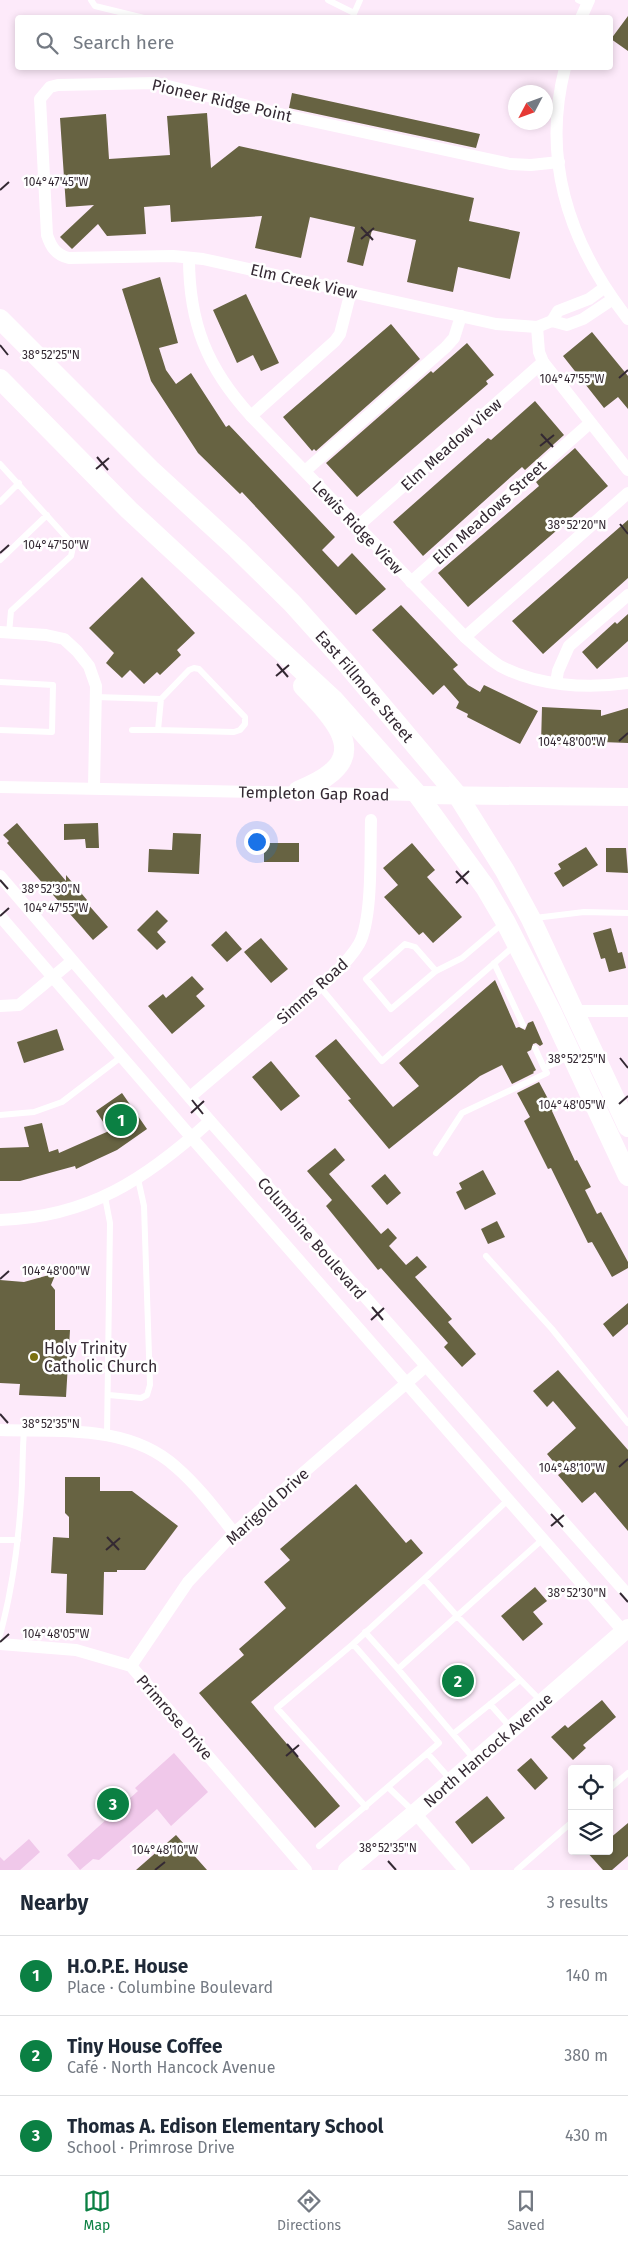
<!DOCTYPE html>
<meta charset="utf-8">
<style>
:root{--surface:#fff;--page:#f2f2f3;--text:#1f2937;--muted:#747a83;--line:#e0e1e3;--accent:#0b8043}
body{margin:0;font-family:"Fira Sans",sans-serif;background:var(--page);color:var(--text)}
.controls{position:absolute;right:15px;bottom:15px;display:grid;overflow:hidden;border-radius:5px;box-shadow:0 2px 8px #0003}
.controls button{width:45px;height:45px;display:grid;place-items:center;padding:0;border:0;border-bottom:1px solid var(--line);background:var(--surface);color:var(--text);font:25px sans-serif}
.compass{position:absolute;left:508px;top:85px;width:45px;height:45px;border-radius:50%;background:var(--surface);box-shadow:0 2px 8px #0003;rotate:229deg}
.you{position:absolute;left:256px;top:841px;width:18px;height:18px;margin:-12px;border:4px solid #fff;border-radius:50%;background:#1a73e8;box-shadow:0 0 0 8px #1a73e833}
.badge{display:grid;place-items:center;width:32px;height:32px;border-radius:50%;background:var(--accent);color:#fff;font-size:16px;font-weight:700}
.pin{position:absolute;translate:-50% -50%;border:2px solid #fff;box-shadow:0 1px 5px #0006}
.list{margin:0;padding:0;list-style:none}
h2{display:flex;justify-content:space-between;align-items:center;height:65px;margin:0;padding:0 20px;font-size:21px}
h2 small{font-size:16px;font-weight:400;color:var(--muted)}
.list li{display:grid;grid-template-columns:32px 1fr auto;gap:15px;align-items:center;box-sizing:border-box;height:80px;padding:0 20px;border-top:1px solid var(--line)}
.list b{display:block;font-size:19px;white-space:nowrap}
.list p{margin:0;font-size:16px;white-space:nowrap;color:var(--muted)}
.list em{font-size:16px;font-style:normal;color:var(--muted)}
.icon{flex:none;width:28px;height:28px;fill:none;stroke:currentColor;stroke-width:2;stroke-linecap:round;stroke-linejoin:round}
.map{position:relative;flex:none;width:628px;height:1870px;overflow:hidden}
.search{position:absolute;background:var(--surface);box-shadow:0 2px 8px #0003;left:15px;right:15px;top:15px;height:55px;display:flex;align-items:center;gap:12px;box-sizing:border-box;padding:0 18px;border-radius:5px;color:var(--muted);font-size:19px}
.sheet{height:305px;background:var(--surface)}
nav{display:flex;justify-content:space-around;align-items:center;box-sizing:border-box;height:70px;border-top:1px solid var(--line);background:var(--surface);font-size:14px;color:var(--muted)}
nav a{display:grid;justify-items:center;gap:2px}
nav .on{color:var(--accent)}
.map>svg:first-child{display:block}
</style>
<div class="map">
<svg width="628" height="1870" viewBox="0 0 628 1870">
<rect width="100%" height="100%" fill="#fdeafa"/>
<!-- green -->
<path fill="#f0c8ea" d="M 174,1753 L 208,1792 L 171,1826 L 157,1809 L 99,1860 L 93,1859 L 80,1870 L 67,1855 L 138,1791 L 135,1788 Z
M 29,1839 L 40,1852 L 20,1870 L 0,1870 L 0,1857 L 4,1861 Z"/>
<!-- building -->
<path fill="#676342" d="M 628,16 L 628,51 L 611,39 Z
M 292,93 L 480,134 L 476,148 L 289,108 Z
M 207,113 L 211,168 L 239,146 L 474,198 L 469,221 L 520,232 L 510,279 L 458,267 L 453,292 L 407,282 L 416,240 L 372,230 L 363,266 L 347,262 L 355,227 L 310,217 L 301,258 L 255,248 L 262,216 L 171,222 L 170,205 L 144,207 L 146,234 L 107,236 L 98,224 L 72,249 L 60,237 L 94,205 L 66,207 L 60,118 L 106,114 L 109,159 L 170,155 L 167,116 Z
M 160,277 L 178,343 L 159,348 L 166,370 L 176,384 L 191,373 L 226,427 L 229,425 L 335,537 L 322,550 L 338,567 L 352,553 L 386,589 L 356,615 L 242,492 L 240,494 L 198,453 L 151,381 L 122,289 Z
M 246,294 L 279,363 L 261,371 L 253,355 L 237,363 L 213,310 Z
M 391,324 L 420,359 L 316,451 L 314,449 L 312,451 L 283,417 Z
M 592,332 L 628,376 L 628,409 L 618,397 L 604,408 L 563,356 Z
M 467,343 L 494,375 L 486,381 L 488,384 L 357,497 L 326,463 L 431,371 L 433,373 Z
M 535,401 L 564,435 L 525,470 L 522,467 L 423,556 L 393,522 L 488,438 L 491,440 Z
M 575,448 L 608,486 L 468,607 L 438,573 L 539,486 L 536,482 Z
M 628,520 L 628,578 L 543,654 L 512,621 Z
M 142,577 L 195,633 L 177,650 L 181,655 L 160,675 L 157,672 L 144,684 L 130,670 L 122,678 L 106,663 L 114,653 L 89,628 Z
M 401,605 L 458,665 L 453,669 L 468,685 L 480,692 L 484,685 L 538,711 L 520,744 L 467,717 L 468,714 L 456,708 L 459,702 L 444,685 L 433,695 L 372,630 Z
M 628,614 L 628,641 L 597,669 L 582,652 L 615,622 L 617,624 Z
M 542,707 L 601,710 L 601,716 L 628,708 L 628,743 L 602,742 L 601,745 L 541,744 Z
M 17,823 L 66,881 L 66,875 L 87,900 L 86,902 L 108,927 L 93,940 L 7,843 L 9,841 L 3,835 Z
M 98,823 L 99,848 L 86,848 L 85,839 L 64,840 L 64,824 Z
M 173,833 L 201,834 L 199,874 L 148,872 L 149,849 L 172,850 Z
M 264,843 L 299,843 L 299,862 L 264,862 Z
M 412,843 L 435,870 L 427,877 L 462,917 L 433,943 L 423,932 L 419,935 L 384,897 L 398,885 L 383,868 Z
M 586,847 L 598,865 L 563,887 L 554,873 L 561,869 L 558,864 Z
M 606,848 L 626,848 L 628,873 L 606,872 Z
M 157,910 L 168,921 L 157,932 L 166,942 L 157,950 L 137,930 Z
M 611,928 L 618,953 L 622,952 L 626,968 L 609,972 L 605,958 L 601,959 L 593,933 Z
M 226,931 L 242,949 L 227,962 L 211,945 Z
M 261,938 L 288,969 L 271,983 L 244,952 Z
M 192,976 L 204,989 L 196,996 L 205,1006 L 172,1034 L 148,1006 L 163,994 L 166,998 Z
M 495,980 L 516,1028 L 519,1027 L 525,1030 L 528,1023 L 533,1021 L 543,1044 L 540,1046 L 536,1043 L 533,1044 L 531,1050 L 527,1052 L 536,1070 L 533,1072 L 534,1073 L 512,1084 L 502,1065 L 480,1076 L 389,1149 L 348,1100 L 351,1099 L 315,1056 L 336,1039 L 393,1107 L 419,1086 L 399,1063 Z
M 57,1029 L 64,1050 L 24,1063 L 17,1042 Z
M 271,1061 L 300,1096 L 281,1111 L 252,1077 Z
M 539,1082 L 554,1110 L 552,1111 L 575,1161 L 577,1160 L 591,1187 L 585,1190 L 597,1214 L 601,1212 L 628,1262 L 628,1268 L 612,1277 L 592,1242 L 588,1243 L 551,1168 L 548,1169 L 524,1121 L 530,1117 L 517,1093 Z
M 122,1093 L 147,1129 L 117,1150 L 76,1169 L 75,1166 L 20,1181 L 0,1181 L 0,1148 L 29,1147 L 24,1127 L 42,1123 L 49,1152 L 58,1149 L 59,1153 L 109,1131 L 96,1111 Z
M 335,1148 L 345,1160 L 329,1174 L 381,1234 L 388,1228 L 397,1238 L 389,1246 L 406,1265 L 417,1256 L 427,1267 L 415,1277 L 452,1319 L 448,1322 L 476,1354 L 462,1367 L 444,1347 L 448,1343 L 381,1268 L 378,1270 L 326,1206 L 332,1200 L 307,1171 Z
M 483,1170 L 496,1194 L 465,1210 L 456,1192 L 462,1189 L 459,1183 Z
M 385,1174 L 401,1193 L 387,1205 L 371,1186 Z
M 497,1221 L 505,1237 L 488,1244 L 481,1229 Z
M 56,1273 L 51,1285 L 55,1290 L 55,1330 L 70,1330 L 66,1397 L 19,1395 L 20,1384 L 0,1383 L 0,1280 L 24,1282 Z
M 628,1303 L 628,1324 L 613,1337 L 603,1324 Z
M 558,1370 L 628,1450 L 628,1531 L 595,1492 L 582,1503 L 558,1475 L 562,1472 L 547,1454 L 576,1428 L 553,1401 L 547,1407 L 533,1391 Z
M 65,1477 L 100,1477 L 100,1491 L 132,1491 L 178,1526 L 145,1570 L 117,1570 L 117,1572 L 104,1572 L 103,1615 L 66,1613 L 67,1574 L 51,1573 L 53,1537 L 69,1538 L 69,1517 L 65,1513 Z
M 356,1484 L 406,1543 L 411,1539 L 423,1553 L 251,1702 L 340,1806 L 315,1828 L 199,1693 L 244,1655 L 239,1649 L 286,1608 L 264,1582 L 290,1560 L 280,1549 Z
M 535,1587 L 547,1601 L 533,1612 L 543,1624 L 523,1641 L 501,1616 Z
M 602,1700 L 616,1717 L 583,1745 L 586,1748 L 573,1760 L 551,1737 L 565,1725 L 568,1728 Z
M 531,1758 L 548,1778 L 535,1790 L 517,1770 Z
M 487,1796 L 505,1818 L 472,1844 L 455,1822 Z
M 628,1823 L 628,1856 L 612,1870 L 603,1870 L 586,1851 L 609,1851 L 609,1839 Z
M 176,1835 L 207,1870 L 136,1870 Z"/>
<g fill="none" stroke-linecap="round" stroke-linejoin="round">
<!-- lane -->
<path stroke="#fff" stroke-width="6" d="M 91,0 L 95,6 L 144,18
M 328,0 L 354,13
M 578,0 L 587,4
M 352,18 L 360,0
M 0,464 L 68,539 L 73,547 L 71,556 L 11,611 L 9,633
M 0,502 L 19,483
M 0,560 L 47,515
M 0,682 L 53,685 L 52,732 L 0,730
M 95,697 L 161,699 L 158,730 L 234,732 L 240,730 L 245,724 L 245,717 L 199,669 L 194,668 L 189,670 L 161,699
M 132,730 L 158,730
M 535,918 L 584,912 L 628,913
M 494,963 L 523,1025
M 436,971 L 415,947 L 405,944 L 366,979 L 391,1009 L 436,971 L 462,958 L 502,924
M 320,987 L 382,1061 L 514,946
M 535,1048 L 544,1068 L 569,1057
M 0,1115 L 34,1112 L 62,1102 L 121,1057
M 436,1153 L 462,1113 L 547,1073 L 544,1068
M 105,1197 L 110,1223 L 107,1435
M 486,1256 L 552,1329 L 628,1423
M 109,1395 L 141,1398 L 147,1395 L 150,1385 L 144,1206 L 138,1179
M 0,1540 L 18,1540
M 424,1579 L 509,1499
M 365,1632 L 398,1669
M 0,1635 C 12,1591 18,1546 21,1501 C 23,1478 22,1454 24,1431
M 353,1644 L 424,1579 L 457,1616 L 543,1539
M 490,1704 L 511,1728
M 453,1734 L 520,1680
M 428,1754 L 450,1779
M 475,1760 L 398,1669 L 457,1616 L 542,1702
M 389,1788 L 414,1812
M 609,1789 L 628,1773
M 319,1846 L 439,1743 L 353,1644 L 277,1708 L 366,1807
M 517,1870 L 572,1822"/>
<!-- street -->
<g stroke="#fff" stroke-width="12">
<path d="M 581,18 L 589,0"/>
<path d="M 565,68 C 541,161 570,245 628,319"/>
<path d="M 559,162 L 531,165 L 510,164 L 284,115 L 156,83 L 58,85 L 50,87 L 40,99 L 47,235 C 51,247 56,255 69,258 L 173,256 L 203,259 L 496,324 L 537,327 L 552,321 L 567,325 L 583,319 L 613,299"/>
<path d="M 189,258 C 189,323 207,368 251,416 L 465,637 C 476,647 487,658 500,666 C 537,686 587,689 628,683"/>
<path d="M 552,321 L 558,311 L 589,299 L 604,288"/>
<path d="M 537,327 L 539,352 L 543,362 L 628,470"/>
<path d="M 251,416 L 335,341 L 340,334 L 351,291"/>
<path d="M 305,471 L 446,347 L 454,338 L 461,316"/>
<path d="M 358,526 L 543,362"/>
<path d="M 411,582 L 590,423"/>
<path d="M 0,632 L 46,635 L 64,639 L 77,651 L 89,666 L 96,686 L 94,787"/>
<path d="M 465,637 L 628,493"/>
<path d="M 556,683 L 558,671 L 569,646 L 628,595"/>
<path id="s1" d="M 0,787 L 418,795"/>
<path d="M 0,876 L 210,1121 L 628,1595"/>
<path d="M 0,916 L 192,1138 L 624,1632"/>
<path d="M 0,1006 L 19,1005 L 72,961"/>
<path d="M 573,1011 L 628,1011"/>
<path d="M 190,1097 L 329,979 C 340,968 351,958 359,944 C 373,919 370,850 371,820"/>
<path d="M 0,1220 C 89,1217 146,1179 210,1121"/>
<path d="M 0,1430 C 59,1432 129,1424 176,1467 C 198,1486 216,1510 234,1533"/>
<path d="M 0,1644 L 76,1650 L 131,1666 L 306,1870"/>
<path d="M 131,1666 L 188,1582 L 234,1533 L 425,1367"/>
<path d="M 415,1813 L 464,1870"/>
</g>
<!-- secondary -->
<g stroke="#fff" stroke-width="18">
<path d="M 418,795 L 628,797"/>
<path id="s2" d="M 347,1870 L 415,1813 L 628,1628"/>
</g>
<!-- primary -->
<g stroke="#fff" stroke-width="20">
<path id="s3" d="M 0,319 L 150,469 L 237,549 L 292,603 L 345,662 L 458,796 L 505,871 L 531,919 L 628,1127"/>
<path d="M 0,379 L 129,510 L 333,699 L 418,795 L 485,887 L 505,921 L 551,1011 L 628,1176"/>
<path d="M 298,791 C 310,786 322,781 332,772 C 365,744 322,707 303,686"/>
</g>
</g>
<!-- ticks -->
<path fill="none" stroke="#342933" stroke-width="2" d="M 0,190 L 9,182M 361,227 L 373,240M 361,239 L 374,228M 0,345 L 8,355M 619,378 L 628,370M 541,434 L 553,447M 540,446 L 554,435M 97,457 L 108,470M 96,469 L 109,458M 620,524 L 628,534M 0,553 L 9,545M 277,664 L 288,677M 276,676 L 289,665M 619,741 L 628,733M 456,871 L 468,884M 0,880 L 8,889M 456,883 L 469,871M 0,916 L 9,908M 620,1058 L 628,1068M 192,1100 L 203,1114M 619,1104 L 628,1096M 191,1113 L 204,1101M 0,1279 L 9,1271M 372,1307 L 383,1320M 371,1320 L 384,1308M 0,1414 L 8,1423M 619,1467 L 628,1459M 551,1514 L 563,1527M 551,1526 L 564,1515M 107,1537 L 119,1550M 106,1550 L 120,1538M 620,1593 L 628,1602M 0,1642 L 9,1634M 287,1744 L 298,1757M 286,1756 L 299,1745M 388,1861 L 396,1870M 155,1870 L 165,1862"/>
<!-- markers -->
<circle fill="#7b7111" stroke="#fff" stroke-width="2" cx="34" cy="1357" r="5"/>
<g text-anchor="middle" stroke-width="5" stroke-linejoin="round" paint-order="stroke">
<!-- street labels -->
<g font-size="16" fill="#342933" stroke="#fff">
<text transform="translate(222 100) rotate(13)" y="6">Pioneer Ridge Point</text>
<text transform="translate(304 281) rotate(13)" y="6">Elm Creek View</text>
<text transform="translate(451 444) rotate(-42)" y="6">Elm Meadow View</text>
<text transform="translate(489 512) rotate(-42)" y="6">Elm Meadows Street</text>
<text transform="translate(358 527) rotate(46)" y="6">Lewis Ridge View</text>
<text dy="6" stroke="none"><textPath href="#s3" startOffset="518">East Fillmore Street</textPath></text>
<text dy="6" stroke="none"><textPath href="#s1" startOffset="314">Templeton Gap Road</textPath></text>
<text transform="translate(312 991) rotate(-42)" y="6">Simms Road</text>
<text transform="translate(312 1238) rotate(49)" y="6">Columbine Boulevard</text>
<text transform="translate(267 1506) rotate(-42)" y="6">Marigold Drive</text>
<text transform="translate(175 1717) rotate(49)" y="6">Primrose Drive</text>
<text dy="6" stroke="none"><textPath href="#s2" startOffset="185">North Hancock Avenue</textPath></text>
</g>
<!-- poi labels -->
<g font-size="16" fill="#342933" stroke="#fff" text-anchor="start">
<text x="44" y="1354">Holy Trinity<tspan x="44" dy="18">Catholic Church</tspan></text>
</g>
</g>
<g font-size="12" text-anchor="middle" fill="#342933" stroke="#fff" stroke-width="5" stroke-linejoin="round" paint-order="stroke">
<text x="56" y="186">104°47'45"W</text>
<text x="51" y="359">38°52'25"N</text>
<text x="572" y="383">104°47'55"W</text>
<text x="577" y="529">38°52'20"N</text>
<text x="56" y="549">104°47'50"W</text>
<text x="572" y="746">104°48'00"W</text>
<text x="51" y="893">38°52'30"N</text>
<text x="56" y="912">104°47'55"W</text>
<text x="577" y="1063">38°52'25"N</text>
<text x="572" y="1109">104°48'05"W</text>
<text x="56" y="1275">104°48'00"W</text>
<text x="51" y="1428">38°52'35"N</text>
<text x="572" y="1472">104°48'10"W</text>
<text x="577" y="1597">38°52'30"N</text>
<text x="56" y="1638">104°48'05"W</text>
<text x="388" y="1852">38°52'35"N</text>
<text x="165" y="1854">104°48'10"W</text>
</g>
</svg>
<div class="controls">
<button><svg class="icon" aria-label="locate" viewBox="0 0 24 24"><circle cx="12" cy="12" r="6"/><path d="M12 2v4M12 18v4M2 12h4M18 12h4"/></svg></button>
<button><svg class="icon" aria-label="layers" viewBox="0 0 24 24"><path d="M12 4l9 5-9 5-9-5zM3 14l9 5 9-5"/></svg></button>
</div>
<svg class="compass" viewBox="-18 -18 36 36"><path d="M0-13l5 13h-10z" fill="#e53935"/><path d="M0 13l5-13h-10z" fill="#747a83"/></svg>
<div class="you"></div>
<div class="pin badge" style="left:121px;top:1120px">1</div>
<div class="pin badge" style="left:458px;top:1681px">2</div>
<div class="pin badge" style="left:113px;top:1804px">3</div>
<div class="search"><svg class="icon" aria-label="search" viewBox="0 0 24 24"><circle cx="10" cy="10" r="6"/><path d="M15 15l6 6"/></svg>Search here</div>
</div>
<section class="sheet">
<h2>Nearby<small>3 results</small></h2>
<ul class="list">
<li><span class="badge">1</span><div><b>H.O.P.E. House</b><p>Place · Columbine Boulevard</p></div><em>140 m</em></li>
<li><span class="badge">2</span><div><b>Tiny House Coffee</b><p>Café · North Hancock Avenue</p></div><em>380 m</em></li>
<li><span class="badge">3</span><div><b>Thomas A. Edison Elementary School</b><p>School · Primrose Drive</p></div><em>430 m</em></li>
</ul>
</section>
<nav>
<a class="on"><svg class="icon" aria-label="map" viewBox="0 0 24 24"><path d="M3 6l6-2 6 2 6-2v14l-6 2-6-2-6 2zM9 4v14M15 6v14"/></svg>Map</a>
<a><svg class="icon" aria-label="directions" viewBox="0 0 24 24"><path d="M12 3l9 9-9 9-9-9zM9 14v-3h6M13 9l2 2-2 2"/></svg>Directions</a>
<a><svg class="icon" aria-label="saved" viewBox="0 0 24 24"><path d="M7 4h10v16l-5-4-5 4z"/></svg>Saved</a>
</nav>
